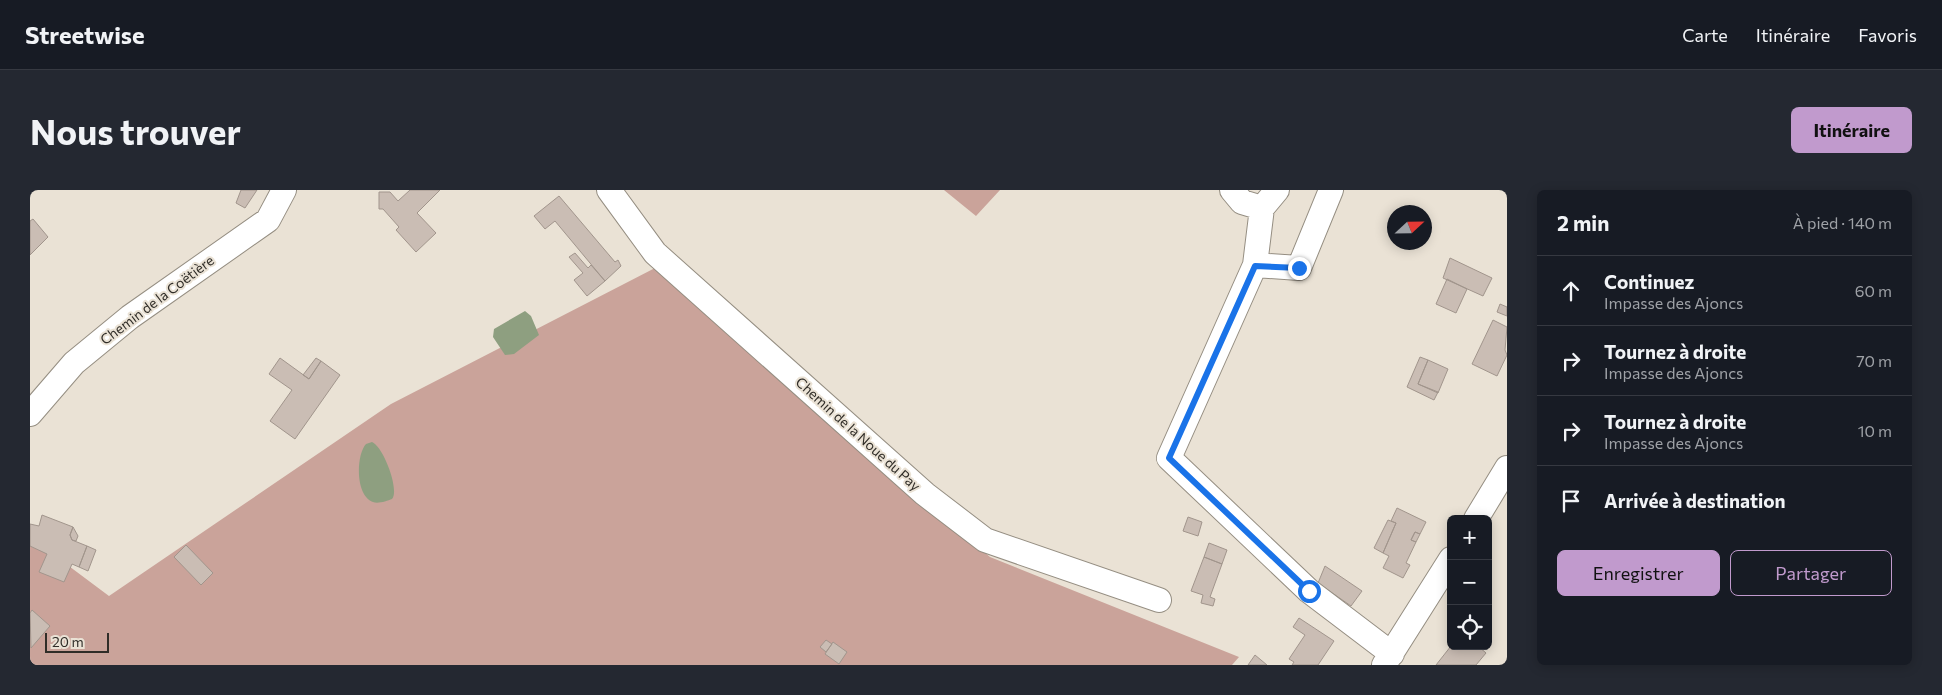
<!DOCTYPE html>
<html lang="fr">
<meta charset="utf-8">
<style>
:root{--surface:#171b24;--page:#242831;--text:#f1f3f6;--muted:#9ea1a6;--line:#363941;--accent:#c19acd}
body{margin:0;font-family:Commissioner,sans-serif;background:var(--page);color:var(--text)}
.controls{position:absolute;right:15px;bottom:15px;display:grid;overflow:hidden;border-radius:8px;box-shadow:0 2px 12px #0003}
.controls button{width:45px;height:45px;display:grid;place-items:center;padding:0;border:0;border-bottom:1px solid var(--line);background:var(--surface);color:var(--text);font:25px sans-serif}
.compass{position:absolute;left:1357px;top:15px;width:45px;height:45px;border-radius:50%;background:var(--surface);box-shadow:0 2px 12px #0003;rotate:68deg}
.scale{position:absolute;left:15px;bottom:12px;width:64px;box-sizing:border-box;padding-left:5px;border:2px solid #302d28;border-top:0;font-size:14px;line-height:18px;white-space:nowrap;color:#302d28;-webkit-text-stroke:4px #eae2d5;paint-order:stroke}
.stop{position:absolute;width:15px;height:15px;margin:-11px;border:4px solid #1a73e8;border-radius:50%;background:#fff}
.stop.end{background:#1a73e8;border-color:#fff;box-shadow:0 1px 5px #0008}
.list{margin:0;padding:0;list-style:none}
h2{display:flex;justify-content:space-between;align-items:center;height:65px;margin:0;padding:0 20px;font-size:21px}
h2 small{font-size:16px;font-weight:400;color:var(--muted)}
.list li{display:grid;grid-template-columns:32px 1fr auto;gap:15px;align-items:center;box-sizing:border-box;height:70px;padding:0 20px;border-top:1px solid var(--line)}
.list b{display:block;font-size:19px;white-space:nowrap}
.list p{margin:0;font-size:16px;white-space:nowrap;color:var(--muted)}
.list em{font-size:16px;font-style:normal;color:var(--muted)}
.actions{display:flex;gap:10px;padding:15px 20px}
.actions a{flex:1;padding:11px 0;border:1px solid var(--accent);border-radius:8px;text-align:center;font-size:18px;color:var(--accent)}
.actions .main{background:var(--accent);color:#111}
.icon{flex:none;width:28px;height:28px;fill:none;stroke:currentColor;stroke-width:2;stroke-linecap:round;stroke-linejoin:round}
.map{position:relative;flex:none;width:1477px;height:475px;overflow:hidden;border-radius:8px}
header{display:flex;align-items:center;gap:30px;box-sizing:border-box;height:70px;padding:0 25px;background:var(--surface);border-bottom:1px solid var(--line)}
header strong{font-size:24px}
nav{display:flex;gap:28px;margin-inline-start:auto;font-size:18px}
.intro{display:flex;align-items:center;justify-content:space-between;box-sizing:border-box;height:120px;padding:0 30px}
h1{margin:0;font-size:35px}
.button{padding:12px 22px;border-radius:8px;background:var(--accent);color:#111;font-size:18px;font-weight:700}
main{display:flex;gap:30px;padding:0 30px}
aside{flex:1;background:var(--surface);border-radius:8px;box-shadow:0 2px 12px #0003}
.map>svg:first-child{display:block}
</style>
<header>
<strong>Streetwise</strong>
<nav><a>Carte</a><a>Itinéraire</a><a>Favoris</a></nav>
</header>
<div class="intro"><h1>Nous trouver</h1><a class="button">Itinéraire</a></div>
<main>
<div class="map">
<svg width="1477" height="475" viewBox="0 0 1477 475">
<rect width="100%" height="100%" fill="#eae2d5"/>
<!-- forest -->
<path fill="#caa39a" d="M 914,0 L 970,0 L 946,26 Z
M 625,78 L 960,367 L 1209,467 L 1202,475 L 0,475 L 0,347 L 79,406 L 361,214 Z"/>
<!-- water -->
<path fill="#8e9f80" d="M 495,121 L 501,126 L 509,145 L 484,164 L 475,165 L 463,147 L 464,139 Z
M 342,252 C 353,256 370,300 362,309 C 357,311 348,314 343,312 C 325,306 326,265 336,254 Z"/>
<!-- building -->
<path fill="#cabdb4" stroke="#a1958c" d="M 211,0 L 227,0 L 215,18 L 206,13 Z
M 380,0 L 410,0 L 387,23 L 406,43 L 386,62 L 366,40 L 369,37 L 353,19 L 349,19 L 349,2 L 360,2 L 368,11 Z
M 529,6 L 585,72 L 588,70 L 591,76 L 575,91 L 525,31 L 515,39 L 504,26 Z
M 3,29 L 18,47 L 0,65 L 0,31 Z
M 545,63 L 558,78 L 561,75 L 575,91 L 557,106 L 544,90 L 553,83 L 539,67 Z
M 1420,68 L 1462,88 L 1453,106 L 1413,88 Z
M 1417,89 L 1437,99 L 1426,123 L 1406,114 Z
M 1470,114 L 1477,117 L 1477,126 L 1467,122 Z
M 1463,130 L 1477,137 L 1475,160 L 1477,165 L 1467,186 L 1442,174 Z
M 1390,167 L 1398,170 L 1388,194 L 1408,202 L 1404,210 L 1377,197 Z
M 250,168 L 279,189 L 291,171 L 310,185 L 265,249 L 240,231 L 262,200 L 239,184 Z
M 286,168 L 291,171 L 279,189 L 273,185 Z
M 1398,170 L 1418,179 L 1408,203 L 1388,194 Z
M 1367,318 L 1396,332 L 1390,344 L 1385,342 L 1381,350 L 1386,352 L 1376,373 L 1380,375 L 1373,388 L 1353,378 L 1359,366 L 1353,363 L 1366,333 L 1361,331 Z
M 12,325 L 43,337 L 40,345 L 42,350 L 57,356 L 49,377 L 42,374 L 34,392 L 9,382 L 17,364 L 0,356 L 0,334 L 9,336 Z
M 1158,327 L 1172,332 L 1168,346 L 1153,341 Z
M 1358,330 L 1366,333 L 1353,363 L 1344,358 Z
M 43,337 L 48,346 L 46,351 L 42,350 L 40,345 Z
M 1385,342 L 1390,344 L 1386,352 L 1381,350 Z
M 1179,353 L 1197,360 L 1192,374 L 1174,367 Z
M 156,355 L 183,383 L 171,395 L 144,367 Z
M 57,356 L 66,360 L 58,381 L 49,377 Z
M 1174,367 L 1192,374 L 1180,407 L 1185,409 L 1183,416 L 1171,413 L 1173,405 L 1161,401 Z
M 1295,376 L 1332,401 L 1321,416 L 1288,393 Z
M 2,420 L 20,436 L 1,458 L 0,423 Z
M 1269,428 L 1304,451 L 1288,475 L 1262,475 L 1264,472 L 1259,469 L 1275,445 L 1263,437 Z
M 796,450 L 802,454 L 796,462 L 790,457 Z
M 803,452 L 817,462 L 809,474 L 795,464 Z
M 1421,456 L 1448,456 L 1456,463 L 1446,475 L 1406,475 Z
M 1225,465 L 1237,475 L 1218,475 Z"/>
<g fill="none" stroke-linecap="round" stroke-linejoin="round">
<defs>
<path id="minor" d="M 579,0 L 625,63 L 895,304 L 955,350 L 1129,410
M 1202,0 L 1212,12 L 1232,18
M 1247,0 L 1232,18 L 1225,75 L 1139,268 L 1279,401 L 1362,464
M 1225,75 L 1269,78 L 1301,0
M 0,224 L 44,173 L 100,127 L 238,30 L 254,0
M 1446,329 L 1477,278
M 1354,475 L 1421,369"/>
</defs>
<!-- minor casing -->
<use href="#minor" stroke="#958e82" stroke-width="26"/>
<!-- minor -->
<use href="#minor" stroke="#fff" stroke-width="24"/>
</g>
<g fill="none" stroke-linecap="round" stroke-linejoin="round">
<!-- route -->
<path stroke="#1a73e8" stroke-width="6" d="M 1269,78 L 1225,76 L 1139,268 L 1279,401"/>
</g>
<g text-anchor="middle" stroke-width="4" stroke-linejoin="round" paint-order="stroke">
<!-- street labels -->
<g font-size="14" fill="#302d28" stroke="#eae2d5">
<text transform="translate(127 110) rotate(-37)" y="5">Chemin de la Coëtière</text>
<text transform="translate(828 244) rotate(42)" y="5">Chemin de la Noue du Pay</text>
</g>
</g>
</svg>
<div class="controls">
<button>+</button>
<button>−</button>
<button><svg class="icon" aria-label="locate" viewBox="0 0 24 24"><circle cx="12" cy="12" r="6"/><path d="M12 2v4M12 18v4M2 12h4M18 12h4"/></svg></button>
</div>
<svg class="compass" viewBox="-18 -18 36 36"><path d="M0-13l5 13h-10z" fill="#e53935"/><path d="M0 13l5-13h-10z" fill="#9ea1a6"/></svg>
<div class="scale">20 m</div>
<div class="stop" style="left:1279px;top:401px"></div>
<div class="stop end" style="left:1269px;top:78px"></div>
</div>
<aside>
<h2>2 min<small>À pied · 140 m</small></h2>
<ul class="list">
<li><svg class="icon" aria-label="ahead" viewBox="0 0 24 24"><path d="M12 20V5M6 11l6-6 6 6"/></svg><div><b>Continuez</b><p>Impasse des Ajoncs</p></div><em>60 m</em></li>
<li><svg class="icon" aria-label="right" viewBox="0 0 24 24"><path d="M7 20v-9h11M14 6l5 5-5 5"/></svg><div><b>Tournez à droite</b><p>Impasse des Ajoncs</p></div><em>70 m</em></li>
<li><svg class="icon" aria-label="right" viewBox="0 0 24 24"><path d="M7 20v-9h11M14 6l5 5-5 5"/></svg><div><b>Tournez à droite</b><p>Impasse des Ajoncs</p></div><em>10 m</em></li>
<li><svg class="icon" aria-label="arrive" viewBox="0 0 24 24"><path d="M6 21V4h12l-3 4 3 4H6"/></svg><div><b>Arrivée à destination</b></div></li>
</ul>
<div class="actions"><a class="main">Enregistrer</a><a>Partager</a></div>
</aside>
</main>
